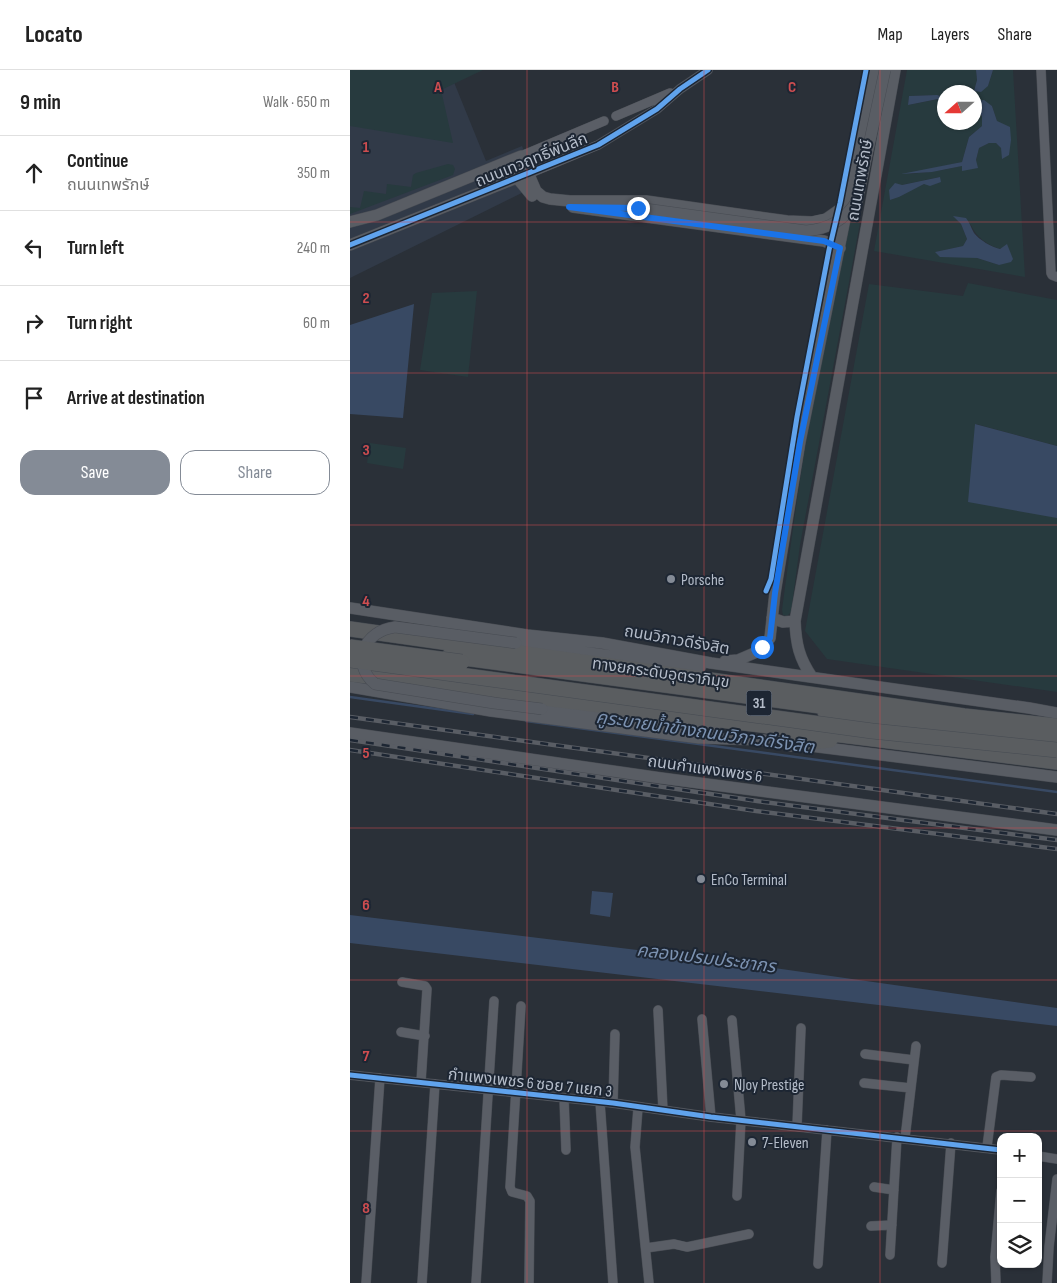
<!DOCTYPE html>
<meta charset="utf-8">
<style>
:root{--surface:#fff;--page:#f2f2f2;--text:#222;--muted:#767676;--line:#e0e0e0;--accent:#848b96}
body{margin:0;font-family:"Sofia Sans Condensed","Noto Sans Thai",sans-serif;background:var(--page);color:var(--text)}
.controls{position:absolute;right:15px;bottom:15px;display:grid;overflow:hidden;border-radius:10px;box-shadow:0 1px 4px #0004}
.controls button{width:45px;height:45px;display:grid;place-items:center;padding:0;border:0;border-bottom:1px solid var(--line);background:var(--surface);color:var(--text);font:25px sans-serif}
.compass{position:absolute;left:587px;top:15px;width:45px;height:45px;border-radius:50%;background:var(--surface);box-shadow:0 1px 4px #0004;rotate:249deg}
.stop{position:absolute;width:15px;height:15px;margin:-11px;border:4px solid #1a73e8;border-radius:50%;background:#fff}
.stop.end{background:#1a73e8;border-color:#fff;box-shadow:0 1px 5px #0008}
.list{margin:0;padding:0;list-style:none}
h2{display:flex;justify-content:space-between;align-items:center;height:65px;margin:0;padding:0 20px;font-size:21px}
h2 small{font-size:16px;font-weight:400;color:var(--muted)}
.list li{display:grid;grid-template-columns:32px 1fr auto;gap:15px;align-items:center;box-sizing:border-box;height:75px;padding:0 20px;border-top:1px solid var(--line)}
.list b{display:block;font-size:19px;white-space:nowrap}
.list p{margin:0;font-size:16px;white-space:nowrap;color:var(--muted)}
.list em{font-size:16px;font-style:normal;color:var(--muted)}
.actions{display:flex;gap:10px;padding:15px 20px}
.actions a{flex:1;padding:11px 0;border:1px solid var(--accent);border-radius:15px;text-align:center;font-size:18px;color:var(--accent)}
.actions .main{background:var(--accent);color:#fff}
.icon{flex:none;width:28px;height:28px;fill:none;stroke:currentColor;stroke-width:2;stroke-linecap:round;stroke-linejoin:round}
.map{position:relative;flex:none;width:707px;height:1213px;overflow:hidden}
header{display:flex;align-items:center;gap:30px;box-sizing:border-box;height:70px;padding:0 25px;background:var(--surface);border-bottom:1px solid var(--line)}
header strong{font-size:24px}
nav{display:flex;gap:28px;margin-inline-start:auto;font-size:18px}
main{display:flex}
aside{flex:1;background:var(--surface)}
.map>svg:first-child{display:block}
</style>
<header>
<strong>Locato</strong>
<nav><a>Map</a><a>Layers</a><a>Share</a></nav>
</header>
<main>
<aside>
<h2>9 min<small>Walk · 650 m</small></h2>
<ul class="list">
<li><svg class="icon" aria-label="ahead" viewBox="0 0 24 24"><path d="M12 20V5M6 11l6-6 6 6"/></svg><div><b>Continue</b><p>ถนนเทพรักษ์</p></div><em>350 m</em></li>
<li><svg class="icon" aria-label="left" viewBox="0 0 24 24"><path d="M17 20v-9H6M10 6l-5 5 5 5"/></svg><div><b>Turn left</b></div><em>240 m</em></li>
<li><svg class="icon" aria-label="right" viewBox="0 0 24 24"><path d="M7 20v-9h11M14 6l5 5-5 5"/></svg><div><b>Turn right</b></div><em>60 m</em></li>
<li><svg class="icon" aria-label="arrive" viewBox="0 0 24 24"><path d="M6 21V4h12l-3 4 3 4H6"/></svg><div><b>Arrive at destination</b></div></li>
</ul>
<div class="actions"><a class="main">Save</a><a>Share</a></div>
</aside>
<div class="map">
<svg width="707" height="1213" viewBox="0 0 707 1213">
<rect width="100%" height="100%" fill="#2a3038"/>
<!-- airport -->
<path fill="#313a48" d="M 0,0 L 99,0 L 136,91 L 172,76 L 188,115 L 0,208 Z"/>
<!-- green -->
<path fill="#273a3e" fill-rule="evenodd" d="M 0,0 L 133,0 L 91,20 L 103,73 L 0,56 Z
M 557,0 L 626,0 L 627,10 L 624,21 L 638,16 L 643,0 L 663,0 L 675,207 L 524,181 ZM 594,22 L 624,22 L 625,31 L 634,31 L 642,36 L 658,85 L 646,73 L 639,73 L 629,78 L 626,90 C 604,100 581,102 557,104 L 612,92 L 619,67 L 632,56 L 632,47 L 627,34 L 625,34 L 624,52 L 594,52 L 594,36 L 592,37 L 589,29 L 558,35 L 559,26 L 587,25 L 594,27 ZM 590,107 L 561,120 L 549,127 L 540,130 L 540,120 L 552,115 ZM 604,146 L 621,155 C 626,167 637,175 650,179 L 657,175 L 659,181 L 649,195 L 627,188 L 586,182 L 613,176 L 617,169 L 611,154 Z
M 98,94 L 103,95 L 105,99 L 103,105 L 0,144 L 0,137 L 10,138 L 14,121 L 36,124 L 37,114 L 61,117 L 63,105 L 66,103 Z
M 499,150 L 510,153 L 450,475 L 441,542 L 437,546 L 433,545 L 432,540 C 441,472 450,404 462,337 C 473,274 489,213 499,150 Z
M 618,213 L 707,230 L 707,376 L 626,354 L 707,448 L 707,442 L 707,622 L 477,589 L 455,561 L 519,214 L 613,226 Z
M 127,221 L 118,307 L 70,300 L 82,223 Z
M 20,373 L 56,378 L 53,399 L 17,393 Z"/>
<!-- water -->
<path fill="#384963" d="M 626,0 L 643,0 L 638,16 L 631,22 L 624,21 L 627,10 Z
M 587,25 L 594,27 L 594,36 L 592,37 L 588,29 L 558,35 L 559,26 Z
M 634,30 L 642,36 L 647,51 L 660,57 L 661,70 L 659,85 L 652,89 L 651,78 L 646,73 L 639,73 L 629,78 L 626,90 L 628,98 L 612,101 L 612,96 L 582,102 L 551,104 L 612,92 L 619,67 L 632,56 L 632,47 L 627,34 L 625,34 L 625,31 Z
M 590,107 L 591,112 L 580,116 L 574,114 L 549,127 L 540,130 L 539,120 L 545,113 L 552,115 Z
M 603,146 L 616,148 C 620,153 621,158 624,163 C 629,170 642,177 650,179 L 657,174 L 663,189 L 661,192 L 649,195 L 627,188 L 590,187 L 585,182 L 613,176 L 617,169 L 611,154 Z
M 64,234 L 53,348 L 0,344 L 0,255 Z
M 625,354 L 707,376 L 707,448 L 618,432 Z
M 242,821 L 263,823 L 260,847 L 240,844 Z
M 0,845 L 353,888 L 707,938 L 707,956 L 0,873 Z"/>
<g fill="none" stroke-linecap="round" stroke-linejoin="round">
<!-- stream -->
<path stroke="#384963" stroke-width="2.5" d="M 0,627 L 123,644
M 176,651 L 707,722"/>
<defs>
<path id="street" d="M 691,0 L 701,203 L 702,205 L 707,207
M 266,46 L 320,23
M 171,86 L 254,51
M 178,104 L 248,75 L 307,39 L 330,19 L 358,0
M 52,912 L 75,916 L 77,919 L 71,1012
M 171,936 L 160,1117 L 162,1122 L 177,1126 L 180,1131 L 179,1213
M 308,940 L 313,1040
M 352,949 L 361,1047
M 382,950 L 391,1050 L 387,1126
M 51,962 L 75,966
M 515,984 L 564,990
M 0,1005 L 263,1033 L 361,1047 L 651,1080
M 514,1013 L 561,1018
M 214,1028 L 216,1080
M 250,1032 L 263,1213
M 263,1033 L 265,964
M 288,1038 L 285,1077 L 299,1213
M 447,1056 L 451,958
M 555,1068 L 566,976
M 637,1077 L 646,1007 L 651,1005 L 681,1007
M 688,1086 L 707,1089
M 524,1117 L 544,1120
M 521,1156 L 542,1155
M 296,1178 L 324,1174 L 337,1177 L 399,1164
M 540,1185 L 547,1067
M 592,1193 L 601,1073
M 468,1194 L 477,1060
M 16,1213 L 30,1008
M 72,1213 L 85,1014
M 126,1213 L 144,931
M 646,1213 L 645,1187 L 651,1121
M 697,1213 L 699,1177 L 707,1109"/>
<path id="secondary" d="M 167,108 L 182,126
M 223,137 L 474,171 L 490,178
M 0,152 L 27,145 L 171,86 L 186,121 L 193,127 L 200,129 L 220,131 L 296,131 L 437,151 L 462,152 L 476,149 L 499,133
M 0,175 L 174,105
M 0,538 L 177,565 L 252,573 L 361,593 L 679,638 L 707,643
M 422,548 L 433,552 L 445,551
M 166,573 L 350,598
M 375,591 L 388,590 L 409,581 L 420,568 L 425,523 L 450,372 L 525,0
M 462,607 C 449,588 446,574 445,551 L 545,0
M 0,617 L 141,641 L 349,668 L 413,670 L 707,707
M 192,639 L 367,662
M 0,663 L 311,708 L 707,760"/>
<path id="highway" d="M 0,559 L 614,646 L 707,656
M 99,586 L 485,638
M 0,604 L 707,692
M 475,642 L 646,662
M 637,659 L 707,668
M 441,674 L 480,670"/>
</defs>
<!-- street casing -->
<use href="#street" stroke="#484c53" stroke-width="10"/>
<!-- secondary casing -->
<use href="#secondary" stroke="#484c53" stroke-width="12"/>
<!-- highway casing -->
<use href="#highway" stroke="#474c53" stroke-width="16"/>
<!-- street -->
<use href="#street" stroke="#5a5e66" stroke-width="9"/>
<!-- secondary -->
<use href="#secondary" stroke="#595d64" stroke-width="11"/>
<!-- highway -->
<use href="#highway" stroke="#5a5d60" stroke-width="15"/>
<defs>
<path id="rail" d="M 0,647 L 707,744
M 0,670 L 407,731 L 707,770
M 0,680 L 406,741 L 707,779"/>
</defs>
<!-- rail casing -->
<use href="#rail" stroke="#595d64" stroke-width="4.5"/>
<!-- rail -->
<use href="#rail" stroke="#1d2633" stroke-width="2.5" stroke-dasharray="8" stroke-linecap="butt"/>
<defs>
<path id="secondary-bridge" d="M 288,138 L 456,161 C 479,159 495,150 507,131 L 535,0
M 166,573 L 45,557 C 14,561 0,593 25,614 L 144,633 L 192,639"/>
<path id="highway-bridge" d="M 0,577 L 112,592
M 0,590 L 522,661 L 707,680"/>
</defs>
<!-- secondary-bridge casing -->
<use href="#secondary-bridge" stroke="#484c53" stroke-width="12" stroke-linecap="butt"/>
<!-- highway-bridge casing -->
<use href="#highway-bridge" stroke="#474c53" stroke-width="16" stroke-linecap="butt"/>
<!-- secondary-bridge -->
<use href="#secondary-bridge" stroke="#595d64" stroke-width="11"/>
<!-- highway-bridge -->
<use href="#highway-bridge" stroke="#5a5d60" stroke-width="15"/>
<defs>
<path id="cycleway" d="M 0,175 L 248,75 L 307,39 L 330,19 L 358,0
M 416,521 L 421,509 L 447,347 L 479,180 L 490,133 L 516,0
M 0,1005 L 263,1033 L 361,1047 L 651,1080"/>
</defs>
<!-- cycleway casing -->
<use href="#cycleway" stroke="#1d2633" stroke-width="8"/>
<!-- cycleway -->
<use href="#cycleway" stroke="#60a3ed" stroke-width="5"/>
</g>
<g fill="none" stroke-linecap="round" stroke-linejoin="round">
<!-- route -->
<path stroke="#1a73e8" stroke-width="6" d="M 288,138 L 219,137 L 474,171 L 490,178 L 450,372 L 425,523 L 420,568 L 412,577"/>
</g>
<!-- grid -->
<path fill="none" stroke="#ce4d50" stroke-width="1" stroke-opacity="0.55" d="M 177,0 L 177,1213M 354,0 L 354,1213M 530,0 L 530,1213M 0,152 L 707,152M 0,303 L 707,303M 0,455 L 707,455M 0,606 L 707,606M 0,758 L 707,758M 0,910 L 707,910M 0,1061 L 707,1061"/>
<!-- markers -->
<g fill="#848b96" stroke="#1d2633" stroke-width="2">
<circle cx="321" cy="509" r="5"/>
<circle cx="351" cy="809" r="5"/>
<circle cx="374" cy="1014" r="5"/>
<circle cx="402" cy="1072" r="5"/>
</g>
<g text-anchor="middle" stroke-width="4" stroke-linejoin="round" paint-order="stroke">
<!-- shield labels -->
<rect fill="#1d2633" stroke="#878f9c" stroke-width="1" x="396.5" y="620.5" width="25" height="25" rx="4"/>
<g font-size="15" font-weight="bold" fill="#b4bcc9">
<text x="409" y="638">31</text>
</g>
<!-- street labels -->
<g font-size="16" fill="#b4bcc9" stroke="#1d2633">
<text transform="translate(181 89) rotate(-22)" y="6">ถนนเทวฤทธิ์พันลึก</text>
<text transform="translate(509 110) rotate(-80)" y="6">ถนนเทพรักษ์</text>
<text transform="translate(327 569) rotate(10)" y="6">ถนนวิภาวดีรังสิต</text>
<text transform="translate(311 602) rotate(8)" y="6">ทางยกระดับอุตราภิมุข</text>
<text transform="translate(355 698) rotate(8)" y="6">ถนนกำแพงเพชร 6</text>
<text transform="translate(180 1012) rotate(6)" y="6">กำแพงเพชร 6 ซอย 7 แยก 3</text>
</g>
<!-- poi labels -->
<g font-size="16" fill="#b4bcc9" stroke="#1d2633" text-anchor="start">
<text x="331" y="515">Porsche</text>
<text x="361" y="815">EnCo Terminal</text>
<text x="384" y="1020">NJoy Prestige</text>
<text x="412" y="1078">7-Eleven</text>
</g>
<!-- water labels -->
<g font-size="18" font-style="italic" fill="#7c92b1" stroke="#1d2633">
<text transform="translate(355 662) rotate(8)" y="6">คูระบายน้ำข้างถนนวิภาวดีรังสิต</text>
<text transform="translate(356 888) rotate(7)" y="6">คลองเปรมประชากร</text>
</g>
</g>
<g font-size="16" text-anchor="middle" font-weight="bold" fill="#ce4d50" stroke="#1d2633" stroke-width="4" stroke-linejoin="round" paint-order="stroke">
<text x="88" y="22">A</text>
<text x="265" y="22">B</text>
<text x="442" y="22">C</text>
<text x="16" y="82">1</text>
<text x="16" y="233">2</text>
<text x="16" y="385">3</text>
<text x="16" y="536">4</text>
<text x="16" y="688">5</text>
<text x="16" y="840">6</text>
<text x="16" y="991">7</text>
<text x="16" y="1143">8</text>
</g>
</svg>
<div class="controls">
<button>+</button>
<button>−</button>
<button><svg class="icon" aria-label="layers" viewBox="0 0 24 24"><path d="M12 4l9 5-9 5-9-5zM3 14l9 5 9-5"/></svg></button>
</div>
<svg class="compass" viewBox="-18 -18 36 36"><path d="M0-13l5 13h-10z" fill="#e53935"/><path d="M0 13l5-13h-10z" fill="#767676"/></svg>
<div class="stop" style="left:412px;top:577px"></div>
<div class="stop end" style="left:288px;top:138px"></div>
</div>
</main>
